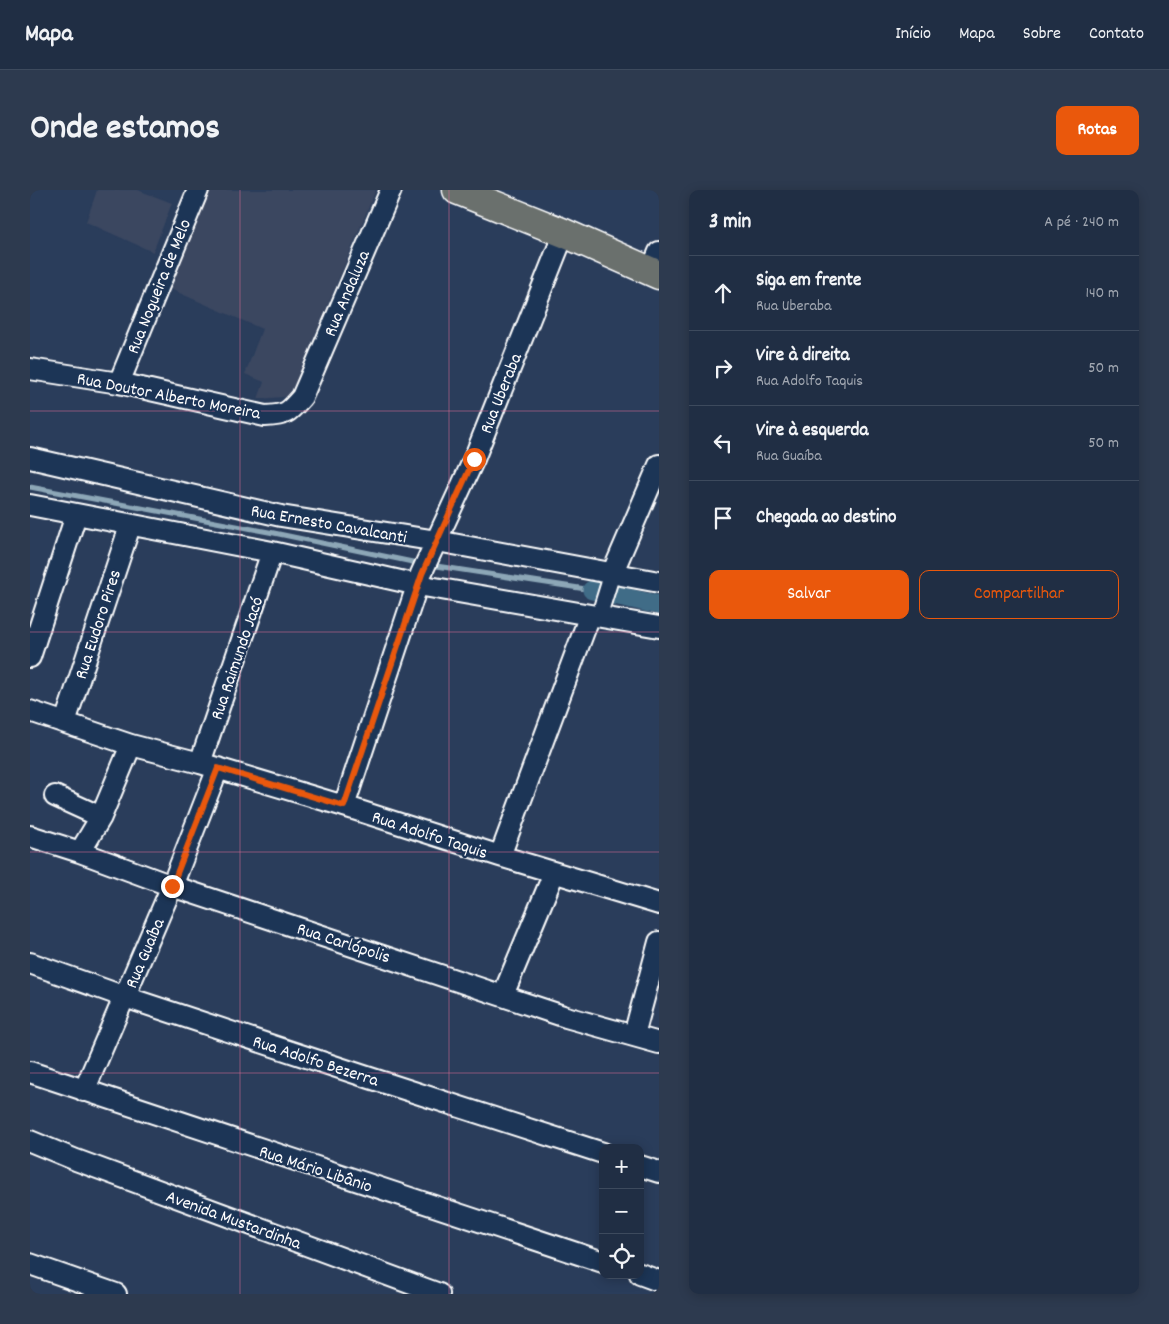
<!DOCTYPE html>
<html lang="pt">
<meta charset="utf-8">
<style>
:root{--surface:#202e44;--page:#2d3a4f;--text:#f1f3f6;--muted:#a2a8b2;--line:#3d4a5d;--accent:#ea580c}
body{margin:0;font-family:Dekko,sans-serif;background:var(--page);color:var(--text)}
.controls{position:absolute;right:15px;bottom:15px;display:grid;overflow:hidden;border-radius:10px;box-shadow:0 2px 12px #0003}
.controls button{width:45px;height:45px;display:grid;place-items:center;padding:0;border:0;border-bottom:1px solid var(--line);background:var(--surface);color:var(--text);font:25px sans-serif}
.stop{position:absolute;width:15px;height:15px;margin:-11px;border:4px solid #ea580c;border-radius:50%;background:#fff}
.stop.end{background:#ea580c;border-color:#fff;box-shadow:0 1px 5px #0008}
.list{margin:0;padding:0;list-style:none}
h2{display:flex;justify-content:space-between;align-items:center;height:65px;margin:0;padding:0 20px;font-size:21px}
h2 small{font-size:16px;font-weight:400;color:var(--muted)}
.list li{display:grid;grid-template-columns:32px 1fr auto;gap:15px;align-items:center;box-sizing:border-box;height:75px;padding:0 20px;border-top:1px solid var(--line)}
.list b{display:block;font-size:19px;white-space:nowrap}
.list p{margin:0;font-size:16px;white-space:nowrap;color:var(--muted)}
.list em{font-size:16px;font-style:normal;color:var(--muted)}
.actions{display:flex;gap:10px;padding:15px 20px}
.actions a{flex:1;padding:11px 0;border:1px solid var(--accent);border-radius:10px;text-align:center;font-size:18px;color:var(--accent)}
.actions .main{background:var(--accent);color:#fff}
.icon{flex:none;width:28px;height:28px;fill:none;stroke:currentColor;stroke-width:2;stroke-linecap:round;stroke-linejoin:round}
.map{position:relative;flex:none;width:629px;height:1104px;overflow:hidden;border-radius:10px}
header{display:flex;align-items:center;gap:30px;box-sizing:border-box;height:70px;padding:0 25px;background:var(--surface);border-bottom:1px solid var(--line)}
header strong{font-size:24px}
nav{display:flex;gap:28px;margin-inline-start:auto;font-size:18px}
.intro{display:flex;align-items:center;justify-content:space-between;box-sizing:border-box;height:120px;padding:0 30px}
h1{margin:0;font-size:35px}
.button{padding:12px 22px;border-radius:10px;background:var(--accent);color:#fff;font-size:18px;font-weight:700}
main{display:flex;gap:30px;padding:0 30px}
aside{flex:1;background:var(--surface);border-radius:10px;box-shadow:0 2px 12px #0003}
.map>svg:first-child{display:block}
</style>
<header>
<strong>Mapa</strong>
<nav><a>Início</a><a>Mapa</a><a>Sobre</a><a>Contato</a></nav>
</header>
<div class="intro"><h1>Onde estamos</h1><a class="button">Rotas</a></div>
<main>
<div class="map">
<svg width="629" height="1104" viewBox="0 0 629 1104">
<rect width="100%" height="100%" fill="#2a3d5b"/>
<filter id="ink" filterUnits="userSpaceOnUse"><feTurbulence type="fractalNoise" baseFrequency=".02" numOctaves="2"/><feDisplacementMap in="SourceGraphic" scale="10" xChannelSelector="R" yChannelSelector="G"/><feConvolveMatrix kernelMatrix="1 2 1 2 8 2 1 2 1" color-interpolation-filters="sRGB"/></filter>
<g filter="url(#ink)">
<!-- built -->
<path fill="#3a4660" d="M 67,0 L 108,0 L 142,13 L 123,62 L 56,32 Z
M 179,0 L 346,0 L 260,205 L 253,207 L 228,209 L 234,192 L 215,184 L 232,139 L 138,98 Z"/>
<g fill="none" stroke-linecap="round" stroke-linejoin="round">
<!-- stream -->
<path stroke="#8da7b7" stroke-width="5" d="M 0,297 L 244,343 L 392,374
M 400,375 L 562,400"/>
<!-- canal -->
<path stroke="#416c87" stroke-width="19" d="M 562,400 L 629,415"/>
<defs>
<path id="pedestrian" d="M 569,426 L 582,384"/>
<path id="minor" d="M 621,81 L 629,62
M 0,179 L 89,193 L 235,226 C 257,225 258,223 272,207 L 361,0
M 89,193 L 168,0
M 0,268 L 251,326 L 407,351 L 629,392
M 0,315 L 242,362 L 388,395 L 629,437
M 582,384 L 629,275
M 0,467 L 46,325
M 0,521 L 101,555 L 170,573 L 314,616 L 470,666 L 629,714
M 35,532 L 100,336
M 170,573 L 242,362
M 25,606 L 71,627
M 314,616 L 391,384 L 444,269 L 534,43
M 0,646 L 50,662 L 142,696 L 536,827 L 629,853
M 50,662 L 71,627 L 101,555
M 470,666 L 560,425
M 0,773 L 95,807 L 340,888 L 573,963
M 473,805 L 524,683
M 604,845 L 629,752
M 0,882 L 573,1072
M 54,901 L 142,696 L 188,578
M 0,951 L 46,970 L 409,1104
M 610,976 L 629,982
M 0,1074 L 86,1104
M 610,1084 L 629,1091"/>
<path id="primary" d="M 427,0 L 534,43 L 629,85"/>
</defs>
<!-- pedestrian casing -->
<use href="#pedestrian" stroke="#fff" stroke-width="19"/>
<!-- minor casing -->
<use href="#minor" stroke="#fff" stroke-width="24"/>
<!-- primary casing -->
<use href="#primary" stroke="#fff" stroke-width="31"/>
<!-- pedestrian -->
<use href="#pedestrian" stroke="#1d3557" stroke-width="15"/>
<!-- minor -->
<use href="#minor" stroke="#1d3557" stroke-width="20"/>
<!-- primary -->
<use href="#primary" stroke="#6b706d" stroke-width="28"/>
</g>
</g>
<g fill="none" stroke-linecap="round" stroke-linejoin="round" filter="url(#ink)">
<!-- route -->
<path stroke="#ea580c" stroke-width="6" d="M 142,696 L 188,578 L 314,616 L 392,384 L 444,269"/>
</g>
<!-- grid -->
<path fill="none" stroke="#d76994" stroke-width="1" stroke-opacity="0.55" d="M 210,0 L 210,1104M 419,0 L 419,1104M 0,221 L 629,221M 0,442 L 629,442M 0,662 L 629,662M 0,883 L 629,883"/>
<g text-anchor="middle" stroke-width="4.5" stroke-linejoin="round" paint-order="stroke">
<!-- street labels -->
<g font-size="18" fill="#fff" stroke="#1d3557">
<text transform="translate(128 96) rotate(-68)" y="6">Rua Nogueira de Melo</text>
<text transform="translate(316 103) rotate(-67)" y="6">Rua Andaluza</text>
<text transform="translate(470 203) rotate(-68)" y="6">Rua Uberaba</text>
<text transform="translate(139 205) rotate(11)" y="6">Rua Doutor Alberto Moreira</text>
<text transform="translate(299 333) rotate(10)" y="6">Rua Ernesto Cavalcanti</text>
<text transform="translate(67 434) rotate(-72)" y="6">Rua Eudoro Pires</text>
<text transform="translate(206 468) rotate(-71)" y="6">Rua Raimundo Jacó</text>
<text transform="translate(400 644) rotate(18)" y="6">Rua Adolfo Taquis</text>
<text transform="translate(314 752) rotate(18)" y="6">Rua Carlópolis</text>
<text transform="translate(114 763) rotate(-67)" y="6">Rua Guaíba</text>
<text transform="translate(286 870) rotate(18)" y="6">Rua Adolfo Bezerra</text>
<text transform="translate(286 978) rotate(18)" y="6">Rua Mário Libânio</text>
<text transform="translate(204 1029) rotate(20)" y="6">Avenida Mustardinha</text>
</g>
</g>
</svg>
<div class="controls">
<button>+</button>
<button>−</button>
<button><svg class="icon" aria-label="locate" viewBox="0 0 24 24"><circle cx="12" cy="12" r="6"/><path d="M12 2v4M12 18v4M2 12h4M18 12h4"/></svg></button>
</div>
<div class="stop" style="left:444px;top:269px"></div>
<div class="stop end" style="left:142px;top:696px"></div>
</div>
<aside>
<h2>3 min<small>A pé · 240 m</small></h2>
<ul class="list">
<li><svg class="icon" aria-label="ahead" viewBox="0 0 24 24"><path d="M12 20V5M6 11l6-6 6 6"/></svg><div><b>Siga em frente</b><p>Rua Uberaba</p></div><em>140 m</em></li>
<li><svg class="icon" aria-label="right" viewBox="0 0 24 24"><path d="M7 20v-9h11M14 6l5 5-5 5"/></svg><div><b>Vire à direita</b><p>Rua Adolfo Taquis</p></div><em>50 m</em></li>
<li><svg class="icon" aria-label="left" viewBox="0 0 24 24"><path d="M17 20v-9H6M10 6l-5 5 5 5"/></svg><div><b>Vire à esquerda</b><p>Rua Guaíba</p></div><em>50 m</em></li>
<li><svg class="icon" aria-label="arrive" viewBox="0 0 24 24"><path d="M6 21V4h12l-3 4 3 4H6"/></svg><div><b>Chegada ao destino</b></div></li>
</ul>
<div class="actions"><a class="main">Salvar</a><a>Compartilhar</a></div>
</aside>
</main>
